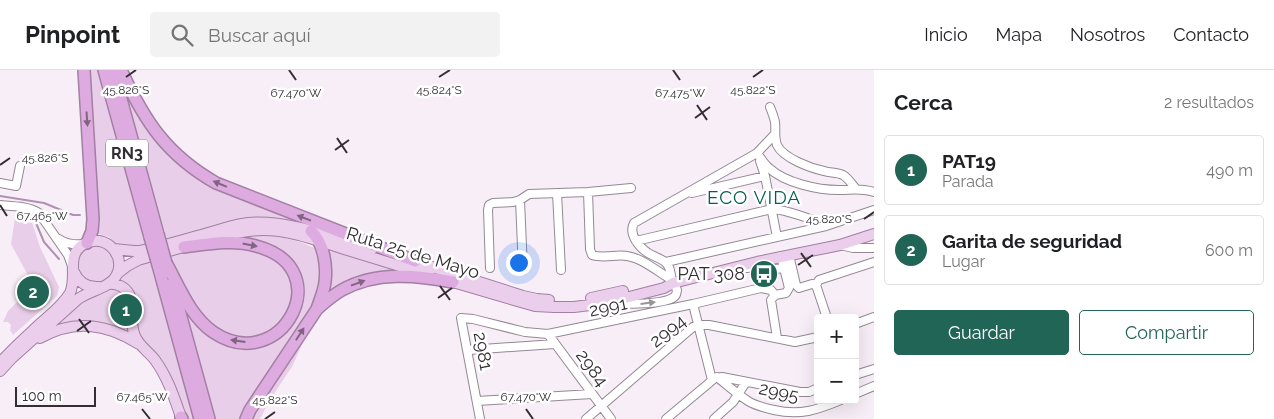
<!DOCTYPE html>
<html lang="es">
<meta charset="utf-8">
<style>
:root{--surface:#fff;--page:#f2f2f2;--text:#202124;--muted:#757577;--line:#e0e0e0;--accent:#216556}
body{margin:0;font-family:Raleway,sans-serif;background:var(--page);color:var(--text)}
.controls{position:absolute;right:15px;bottom:15px;display:grid;overflow:hidden;border-radius:5px;box-shadow:0 5px 20px #0002}
.controls button{width:45px;height:45px;display:grid;place-items:center;padding:0;border:0;border-bottom:1px solid var(--line);background:var(--surface);color:var(--text);font:25px sans-serif}
.scale{position:absolute;left:15px;bottom:12px;width:81px;box-sizing:border-box;padding-left:5px;border:2px solid #322e32;border-top:0;font-size:14px;line-height:18px;white-space:nowrap;color:#322e32;-webkit-text-stroke:4px #fff;paint-order:stroke}
.you{position:absolute;left:518px;top:192px;width:18px;height:18px;margin:-12px;border:4px solid #fff;border-radius:50%;background:#1a73e8;box-shadow:0 0 0 8px #1a73e833}
.badge{display:grid;place-items:center;width:32px;height:32px;border-radius:50%;background:var(--accent);color:#fff;font-size:16px;font-weight:700}
.pin{position:absolute;translate:-50% -50%;border:2px solid #fff;box-shadow:0 1px 5px #0006}
.list{margin:0;padding:0;list-style:none}
h2{display:flex;justify-content:space-between;align-items:center;height:65px;margin:0;padding:0 20px;font-size:21px}
h2 small{font-size:16px;font-weight:400;color:var(--muted)}
.list li{display:grid;grid-template-columns:32px 1fr auto;gap:15px;align-items:center;box-sizing:border-box;height:70px;margin:0 10px 10px;padding:0 10px;border:1px solid var(--line);border-radius:5px}
.list b{display:block;font-size:19px;white-space:nowrap}
.list p{margin:0;font-size:16px;white-space:nowrap;color:var(--muted)}
.list em{font-size:16px;font-style:normal;color:var(--muted)}
.actions{display:flex;gap:10px;padding:15px 20px}
.actions a{flex:1;padding:11px 0;border:1px solid var(--accent);border-radius:5px;text-align:center;font-size:18px;color:var(--accent)}
.actions .main{background:var(--accent);color:#fff}
.icon{flex:none;width:28px;height:28px;fill:none;stroke:currentColor;stroke-width:2;stroke-linecap:round;stroke-linejoin:round}
.map{position:relative;flex:none;width:874px;height:349px;overflow:hidden}
header{display:flex;align-items:center;gap:30px;box-sizing:border-box;height:70px;padding:0 25px;background:var(--surface);border-bottom:1px solid var(--line)}
header strong{font-size:24px}
nav{display:flex;gap:28px;margin-inline-start:auto;font-size:18px}
.search{width:350px;height:45px;background:var(--page);display:flex;align-items:center;gap:12px;box-sizing:border-box;padding:0 18px;border-radius:5px;color:var(--muted);font-size:19px}
main{display:flex}
aside{flex:1;background:var(--surface)}
.map>svg:first-child{display:block}
</style>
<header>
<strong>Pinpoint</strong>
<div class="search"><svg class="icon" aria-label="search" viewBox="0 0 24 24"><circle cx="10" cy="10" r="6"/><path d="M15 15l6 6"/></svg>Buscar aquí</div>
<nav><a>Inicio</a><a>Mapa</a><a>Nosotros</a><a>Contacto</a></nav>
</header>
<main>
<div class="map">
<svg width="874" height="349" viewBox="0 0 874 349">
<rect width="100%" height="100%" fill="#f8eef8"/>
<!-- green -->
<path fill="#e8cee8" d="M 86,0 L 98,0 L 146,167 L 165,162 L 124,17 L 194,101 L 340,164 L 291,152 L 146,178 L 121,176 L 116,173 L 109,167 L 95,163 Z
M 16,141 L 29,143 L 40,177 L 59,217 L 57,226 L 13,265 L 10,260 L 11,255 L 8,252 L 3,252 L 8,241 L 17,232 L 22,233 L 36,222 L 36,220 L 11,174 Z
M 263,164 C 281,167 298,170 314,178 L 318,190 L 319,208 L 317,239 L 293,295 L 270,330 L 260,349 L 181,349 L 134,259 L 134,230 L 116,210 L 131,197 L 231,167 Z
M 98,174 L 113,184 C 114,187 116,192 116,195 C 115,209 98,217 86,210 C 74,203 74,184 86,177 C 89,175 94,175 98,174 Z
M 325,178 L 415,203 L 326,224 Z
M 113,216 L 126,223 L 134,269 L 108,256 L 43,264 L 81,231 Z"/>
<g fill="none" stroke-linecap="round" stroke-linejoin="round">
<!-- stream -->
<path stroke="#b190b1" stroke-width="2" d="M 0,126 L 44,133 L 73,145 L 80,145
M 23,145 L 33,146 L 44,172 L 59,189"/>
<defs>
<path id="minor" d="M 770,37 C 772,42 774,47 775,52 C 776,60 774,67 777,75 C 783,88 810,98 824,101 C 830,103 837,102 843,105 C 848,108 852,114 856,119
M 757,83 C 761,88 764,94 769,98 C 785,113 818,120 839,120 C 853,120 860,118 874,122
M 760,91 L 765,106 L 777,167
M 0,113 L 16,116 L 20,96
M 588,122 L 590,179 L 592,185 C 604,189 616,184 627,186 C 642,188 658,202 672,210
M 557,123 L 561,200
M 692,123 L 765,106
M 520,130 L 523,200
M 0,135 C 12,136 28,136 39,143 L 68,185 L 72,196
M 59,169 C 66,174 75,175 84,174
M 636,171 L 772,139 C 787,140 812,149 826,156
M 840,175 L 853,178 L 874,178
M 789,185 L 796,215 L 799,218 L 812,214 L 816,215 L 819,210 L 874,192
M 666,192 L 826,156 L 874,140
M 490,198 L 488,140 L 489,135 L 493,133 L 513,132 L 520,130 L 529,124 L 588,122 L 631,118
M 747,198 L 756,197 L 771,200 L 787,197
M 816,215 L 827,248
M 614,233 C 627,234 663,235 674,227 C 677,225 676,224 677,220 C 676,217 673,213 672,210 C 670,203 671,197 665,192 C 660,188 653,186 648,183 C 639,177 628,164 634,153 L 757,83 L 774,65
M 693,234 L 712,310
M 855,254 L 874,247
M 548,264 L 611,349
M 777,268 L 771,230 L 775,225 L 786,223 L 789,218 L 781,186
M 468,280 L 555,274
M 855,305 L 874,299
M 717,307 C 727,315 737,324 748,331 C 756,336 765,338 774,340 C 800,346 817,340 841,330
M 855,324 L 874,316
M 477,331 L 592,324
M 480,349 L 461,248 L 473,249 L 525,262 L 548,264 L 693,234 L 761,218 L 771,220 L 775,225
M 586,349 L 693,257 L 698,255 L 709,255 L 795,272 L 818,267
M 666,349 L 715,308 L 722,307 L 800,322 L 809,322 L 818,318
M 714,349 L 733,332 L 746,312"/>
<path id="major" d="M 207,171 C 225,165 243,160 263,160 C 290,160 316,170 341,178 C 371,187 400,196 429,205
M 114,179 L 134,181 L 140,181 C 165,176 190,168 215,161 C 226,158 237,154 248,153 C 287,149 335,168 372,179
M 407,189 L 523,226 L 537,229 L 549,230
M 74,202 C 79,213 87,218 99,217
M 118,203 L 127,196 L 138,190 L 190,175
M 446,210 L 521,232 L 535,236 L 554,237 L 574,237 L 606,233 L 664,218 L 673,213 L 757,192 L 840,175 L 874,164
M 109,214 C 117,213 125,217 129,224 C 134,234 129,253 135,266 C 139,276 149,282 155,290 C 168,308 174,327 181,347
M 591,228 L 623,221
M 40,268 C 74,249 106,253 139,274
M 0,293 C 13,278 27,266 41,253 C 51,244 63,235 70,223 C 78,206 65,185 84,174 C 106,161 130,189 114,209 C 107,218 89,221 78,229 L 12,288 L 0,301"/>
<path id="highway" d="M 84,0 L 93,149 L 92,161 L 87,173
M 104,0 L 150,167
M 113,0 L 158,164
M 122,2 C 145,52 167,85 216,113 L 415,191
M 166,193 C 179,216 190,246 213,262 C 281,308 341,198 256,176 C 232,169 208,174 184,177
M 158,195 L 200,349
M 172,214 L 209,349
M 317,239 C 325,232 333,225 342,220 C 376,201 416,205 453,212
M 181,347 L 182,349
M 246,349 L 250,340 L 317,239 C 320,230 324,221 325,212 C 327,196 324,173 311,161"/>
</defs>
<!-- minor casing -->
<use href="#minor" stroke="#938993" stroke-width="10"/>
<!-- major casing -->
<use href="#major" stroke="#a27fa3" stroke-width="12"/>
<!-- highway casing -->
<use href="#highway" stroke="#a27fa3" stroke-width="14"/>
<!-- minor -->
<use href="#minor" stroke="#fff" stroke-width="8"/>
<!-- major -->
<use href="#major" stroke="#ebcdec" stroke-width="10"/>
<!-- highway -->
<use href="#highway" stroke="#deabe0" stroke-width="11"/>
<defs>
<path id="highway-bridge" d="M 158,164 L 166,193
M 150,167 L 158,195"/>
</defs>
<!-- highway-bridge casing -->
<use href="#highway-bridge" stroke="#a27fa3" stroke-width="14" stroke-linecap="butt"/>
<!-- highway-bridge -->
<use href="#highway-bridge" stroke="#deabe0" stroke-width="11"/>
</g>
<!-- one-way arrows -->
<defs><path id="oneway-solid" d="M-6-.8H1V-3.2L6.5 0L1 3.2V.8H-6Z" transform="scale(1.25)"/></defs>
<g fill="#7f6680">
<use href="#oneway-solid" transform="translate(87 49) rotate(86)"/>
<use href="#oneway-solid" transform="translate(220 114) rotate(-157)"/>
<use href="#oneway-solid" transform="translate(304 148) rotate(-159)"/>
<use href="#oneway-solid" transform="translate(250 175) rotate(11)"/>
<use href="#oneway-solid" transform="translate(358 213) rotate(-20)"/>
<use href="#oneway-solid" transform="translate(300 264) rotate(-57)"/>
<use href="#oneway-solid" transform="translate(238 271) rotate(-172)"/>
</g>
<use fill="#989698" href="#oneway-solid" transform="translate(648 233) rotate(-7)"/>
<!-- ticks -->
<path fill="none" stroke="#322e32" stroke-width="2" d="M 289,0 L 296,10M 673,0 L 680,10M 126,7 L 136,0M 439,7 L 450,0M 753,7 L 763,0M 697,35 L 707,50M 695,48 L 710,37M 337,68 L 347,83M 335,80 L 349,70M 0,95 L 10,88M 0,135 L 7,146M 864,149 L 874,142M 801,183 L 811,197M 798,195 L 813,185M 440,216 L 450,230M 438,228 L 452,218M 79,249 L 89,263M 77,261 L 91,251M 142,339 L 150,349M 526,339 L 533,349M 265,349 L 275,342"/>
<!-- icons -->
<defs>
<symbol id="bus-disc" viewBox="-11 -11 22 22"><circle r="9.5" fill="#216556" stroke="#fff"/><path d="M-5-6H5V4H4V6H2V4H-2V6H-4V4H-5ZM-3.5-4V0h7V-4ZM-3.5 1.2v1.5H-2V1.2ZM2 1.2v1.5H3.5V1.2Z" fill="#fff"/></symbol>
</defs>
<g fill-rule="evenodd">
<use href="#bus-disc" x="748" y="188" width="32" height="32"/>
</g>
<g text-anchor="middle" stroke-width="5" stroke-linejoin="round" paint-order="stroke">
<!-- shield labels -->
<rect fill="#fff" stroke="#706d70" stroke-width="1" x="106" y="69.5" width="42" height="27" rx="4"/>
<g font-size="16" font-weight="bold" fill="#322e32">
<text x="127" y="89">RN3</text>
</g>
<!-- street labels -->
<g font-size="18" fill="#322e32" stroke="#fff">
<text transform="translate(413 183) rotate(17)" y="6">Ruta 25 de Mayo</text>
<text transform="translate(608 237) rotate(-12)" y="6">2991</text>
<text transform="translate(668 261) rotate(-38)" y="6">2994</text>
<text transform="translate(483 281) rotate(79)" y="6">2981</text>
<text transform="translate(592 298) rotate(54)" y="6">2984</text>
<text transform="translate(779 322) rotate(12)" y="6">2995</text>
</g>
<!-- poi labels -->
<g font-size="18" fill="#322e32" stroke="#fff" text-anchor="end">
<text x="745" y="210">PAT 308</text>
</g>
<!-- neighbourhood labels -->
<g font-size="19" letter-spacing="1" fill="#055f4f" stroke="#fff">
<text x="754" y="134">ECO VIDA</text>
</g>
</g>
<g font-size="12" text-anchor="middle" fill="#322e32" stroke="#fff" stroke-width="5" stroke-linejoin="round" paint-order="stroke">
<text x="126" y="24">45.826°S</text>
<text x="439" y="24">45.824°S</text>
<text x="753" y="24">45.822°S</text>
<text x="296" y="27">67.470°W</text>
<text x="680" y="27">67.475°W</text>
<text x="45" y="92">45.826°S</text>
<text x="42" y="150">67.465°W</text>
<text x="829" y="153">45.820°S</text>
<text x="142" y="331">67.465°W</text>
<text x="526" y="331">67.470°W</text>
<text x="275" y="334">45.822°S</text>
</g>
</svg>
<div class="controls">
<button>+</button>
<button>−</button>
</div>
<div class="scale">100 m</div>
<div class="you"></div>
<div class="pin badge" style="left:126px;top:240px">1</div>
<div class="pin badge" style="left:33px;top:222px">2</div>
</div>
<aside>
<h2>Cerca<small>2 resultados</small></h2>
<ul class="list">
<li><span class="badge">1</span><div><b>PAT19</b><p>Parada</p></div><em>490 m</em></li>
<li><span class="badge">2</span><div><b>Garita de seguridad</b><p>Lugar</p></div><em>600 m</em></li>
</ul>
<div class="actions"><a class="main">Guardar</a><a>Compartir</a></div>
</aside>
</main>
